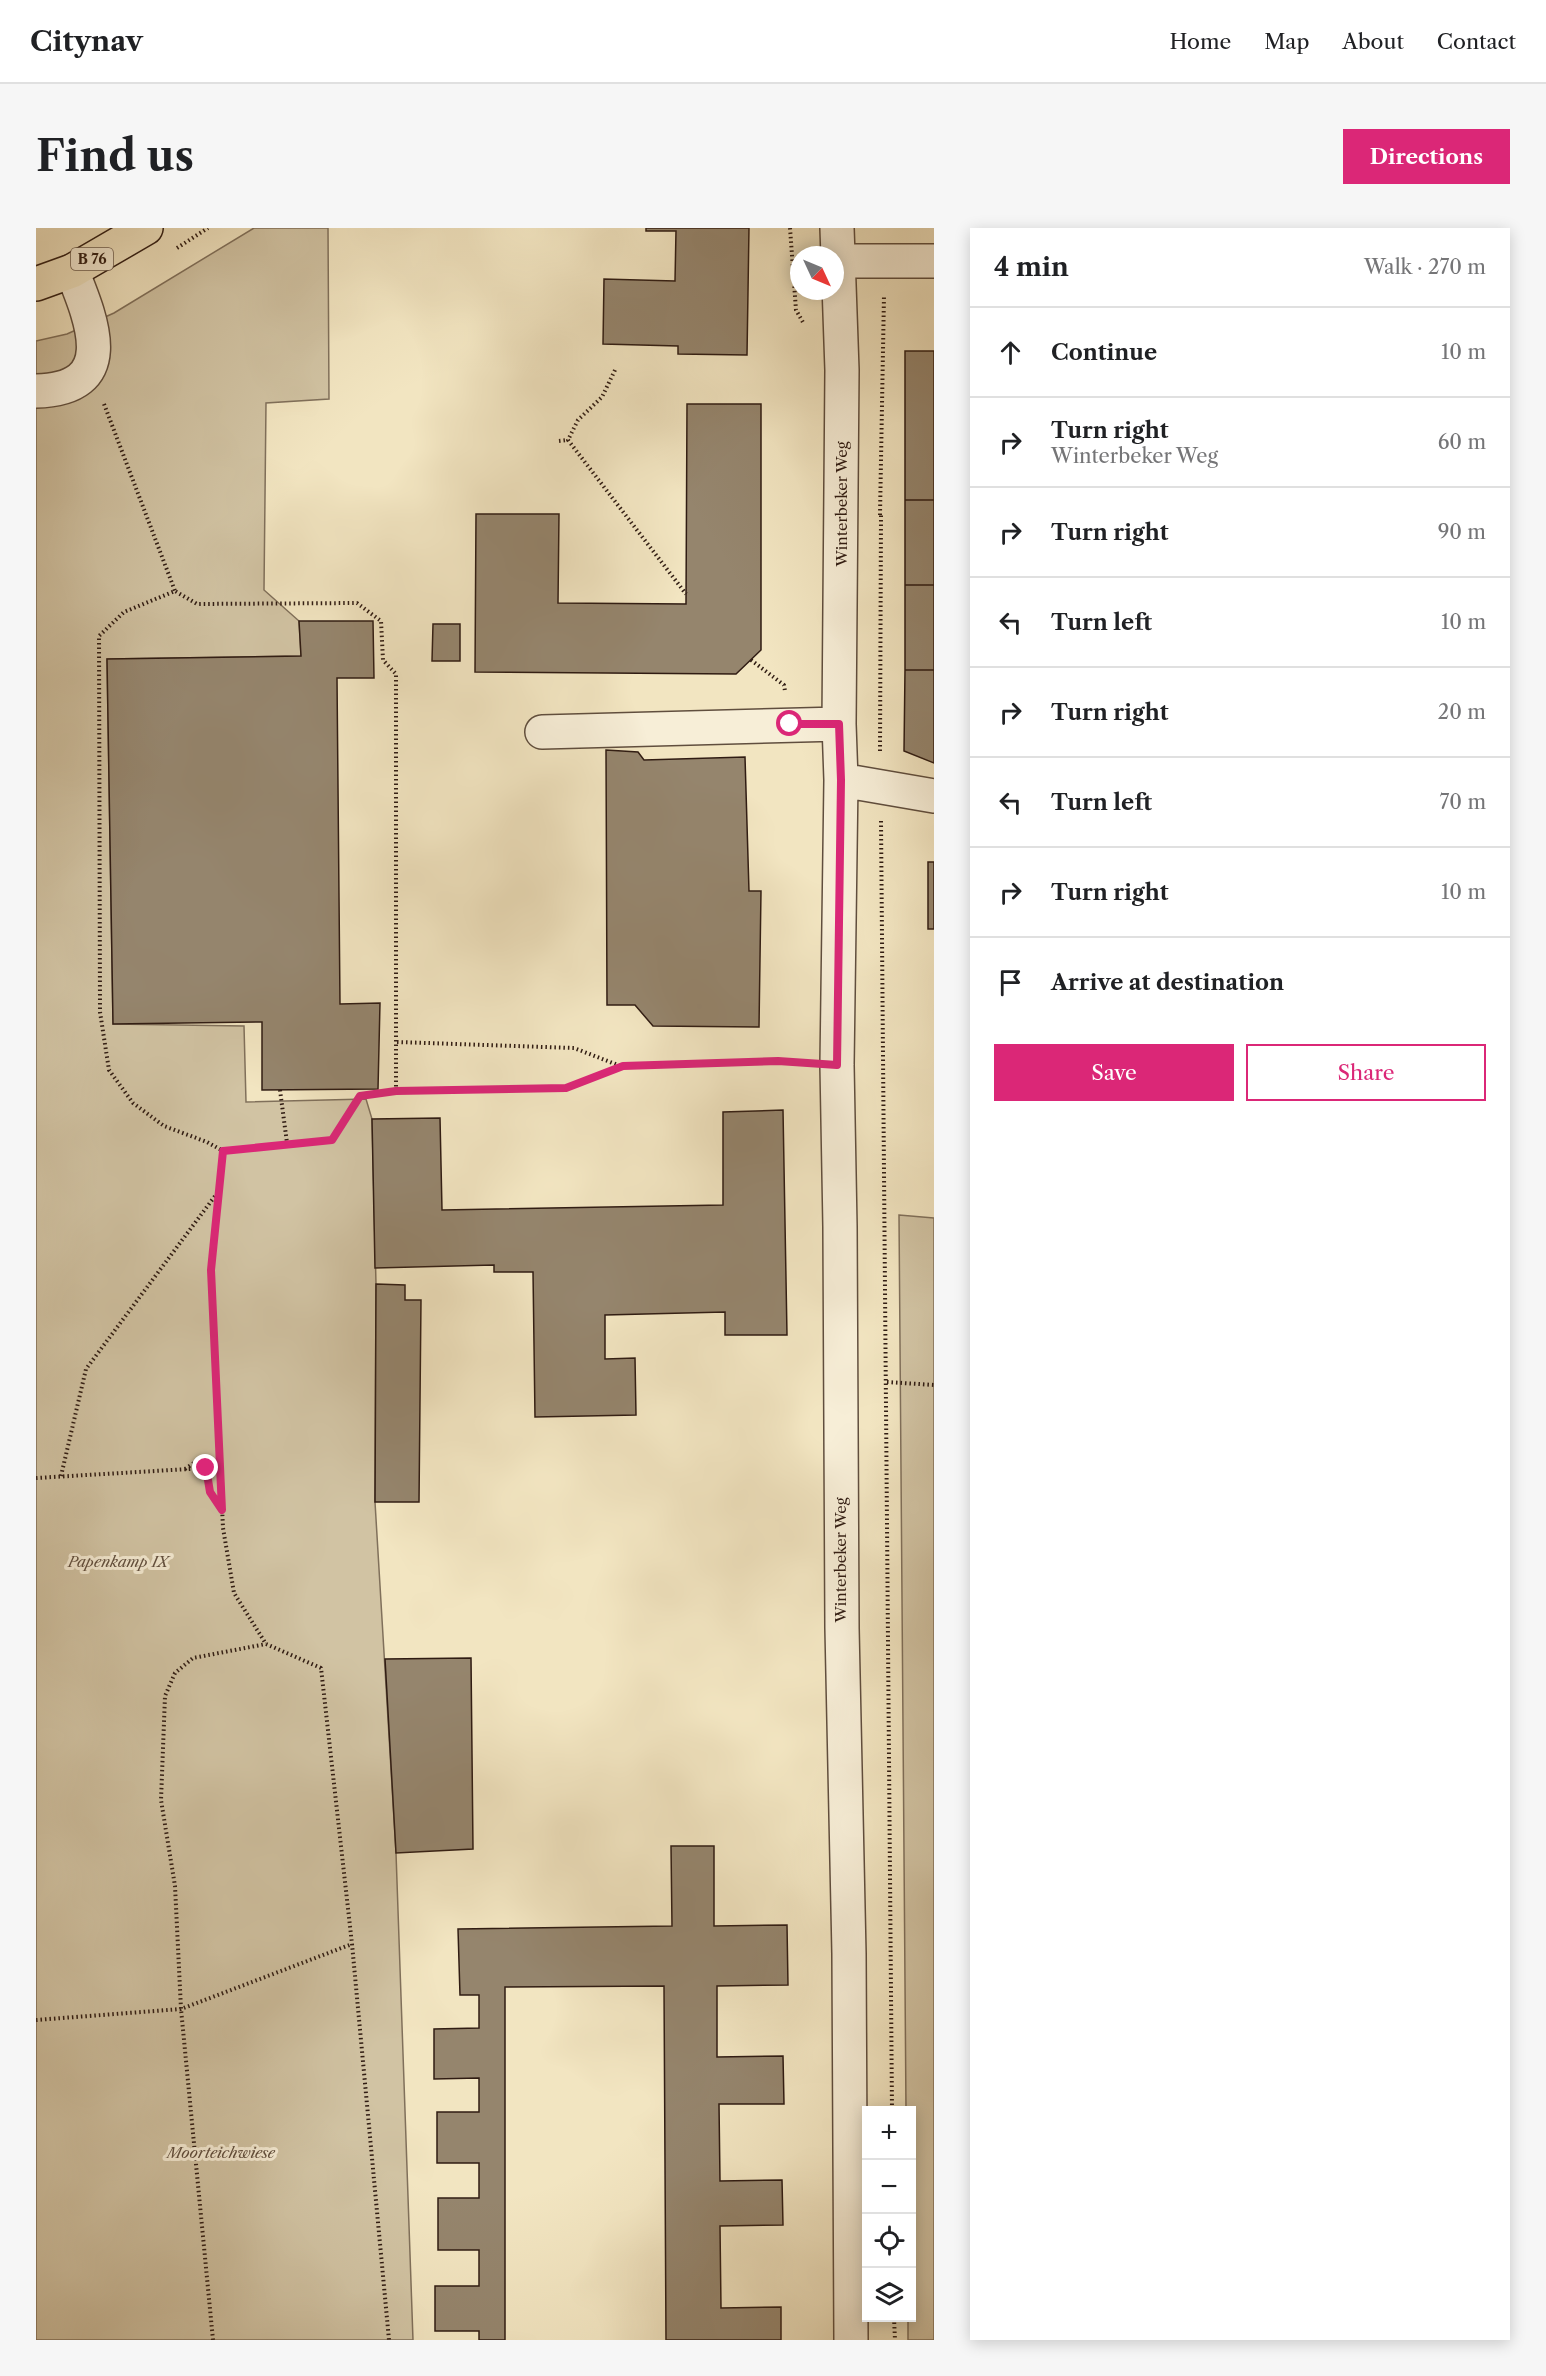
<!DOCTYPE html>
<meta charset="utf-8">
<style>
:root{--surface:#fff;--page:#f6f6f6;--text:#202124;--muted:#757577;--line:#e0e0e0;--accent:#db2777}
body{margin:0;font-family:"Libre Caslon Text",serif;background:var(--page);color:var(--text)}
.controls{position:absolute;right:18px;bottom:18px;display:grid;overflow:hidden;border-radius:0px;box-shadow:0 3px 15px #0003}
.controls button{width:54px;height:54px;display:grid;place-items:center;padding:0;border:0;border-bottom:2px solid var(--line);background:var(--surface);color:var(--text);font:30px sans-serif}
.compass{position:absolute;left:754px;top:18px;width:54px;height:54px;border-radius:50%;background:var(--surface);box-shadow:0 3px 15px #0003;rotate:134deg}
.stop{position:absolute;width:18px;height:18px;margin:-14px;border:4px solid #db2777;border-radius:50%;background:#fff}
.stop.end{background:#db2777;border-color:#fff;box-shadow:0 2px 6px #0008}
.list{margin:0;padding:0;list-style:none}
h2{display:flex;justify-content:space-between;align-items:center;height:78px;margin:0;padding:0 24px;font-size:26px}
h2 small{font-size:20px;font-weight:400;color:var(--muted)}
.list li{display:grid;grid-template-columns:39px 1fr auto;gap:18px;align-items:center;box-sizing:border-box;height:90px;padding:0 24px;border-top:2px solid var(--line)}
.list b{display:block;font-size:22px;white-space:nowrap}
.list p{margin:0;font-size:20px;white-space:nowrap;color:var(--muted)}
.list em{font-size:20px;font-style:normal;color:var(--muted)}
.actions{display:flex;gap:12px;padding:18px 24px}
.actions a{flex:1;padding:14px 0;border:2px solid var(--accent);border-radius:0px;text-align:center;font-size:21px;color:var(--accent)}
.actions .main{background:var(--accent);color:#fff}
.icon{flex:none;width:33px;height:33px;fill:none;stroke:currentColor;stroke-width:2;stroke-linecap:round;stroke-linejoin:round}
.map{position:relative;flex:none;width:898px;height:2112px;overflow:hidden;border-radius:0px}
header{display:flex;align-items:center;gap:36px;box-sizing:border-box;height:84px;padding:0 30px;background:var(--surface);border-bottom:2px solid var(--line)}
header strong{font-size:28px}
nav{display:flex;gap:33px;margin-inline-start:auto;font-size:21px}
.intro{display:flex;align-items:center;justify-content:space-between;box-sizing:border-box;height:144px;padding:0 36px}
h1{margin:0;font-size:42px}
.button{padding:15px 27px;border-radius:0px;background:var(--accent);color:#fff;font-size:21px;font-weight:700}
main{display:flex;gap:36px;padding:0 36px}
aside{flex:1;background:var(--surface);border-radius:0px;box-shadow:0 3px 15px #0003}
.map>svg:first-child{display:block}
</style>
<header>
<strong>Citynav</strong>
<nav><a>Home</a><a>Map</a><a>About</a><a>Contact</a></nav>
</header>
<div class="intro"><h1>Find us</h1><a class="button">Directions</a></div>
<main>
<div class="map">
<svg width="898" height="2112" viewBox="0 0 898 2112">
<rect width="100%" height="100%" fill="#f2e5c1"/>
<filter id="stains"><feTurbulence type="fractalNoise" baseFrequency=".00333" numOctaves="4"/><feColorMatrix values="0 0 0 0 .2 0 0 0 0 .09 0 0 0 0 .02 0 0 0 .5 -.17"/></filter>
<radialGradient id="worn" r=".72"><stop offset=".6" stop-color="#630" stop-opacity="0"/><stop offset="1" stop-color="#630" stop-opacity=".3"/></radialGradient>
<!-- green -->
<path fill="#d1c3a3" stroke="#80705b" stroke-width="1.5" d="M 218,0 L 292,0 L 293,171 L 230,175 L 228,362 L 263,393 L 265,428 L 71,431 L 77,796 L 208,798 L 210,874 L 330,871 L 336,891 L 340,1056 L 339,1274 L 360,1625 L 377,2112 L 0,2112 L 0,113 L 31,106 L 78,85 Z
M 863,987 L 898,990 L 898,2112 L 872,2112 L 872,2090 L 876,2090 L 876,1882 L 870,1882 Z"/>
<!-- building -->
<path fill="#95856d" stroke="#301c13" stroke-width="1.5" d="M 610,0 L 713,0 L 711,127 L 642,126 L 642,118 L 567,116 L 568,51 L 639,53 L 640,3 L 610,3 Z
M 869,123 L 898,123 L 898,272 L 869,272 Z
M 651,176 L 725,176 L 725,422 L 700,446 L 439,444 L 440,286 L 523,286 L 522,375 L 650,376 Z
M 869,272 L 898,272 L 898,357 L 869,357 Z
M 869,357 L 898,357 L 898,442 L 869,442 Z
M 263,393 L 337,393 L 338,450 L 301,450 L 304,776 L 344,775 L 342,861 L 226,862 L 226,794 L 77,796 L 71,431 L 265,428 Z
M 397,396 L 424,396 L 424,433 L 396,433 Z
M 869,442 L 898,442 L 898,535 L 868,523 Z
M 570,522 L 602,524 L 608,532 L 709,529 L 713,663 L 725,663 L 723,799 L 617,798 L 599,777 L 571,777 Z
M 892,634 L 898,634 L 898,701 L 892,701 Z
M 747,882 L 751,1107 L 689,1107 L 689,1084 L 569,1087 L 569,1131 L 599,1130 L 600,1187 L 499,1189 L 497,1044 L 458,1044 L 458,1037 L 339,1040 L 336,891 L 404,890 L 406,982 L 687,977 L 687,884 Z
M 340,1056 L 369,1057 L 369,1072 L 385,1072 L 383,1274 L 339,1274 Z
M 435,1430 L 437,1621 L 360,1625 L 349,1431 Z
M 635,1618 L 678,1618 L 678,1698 L 751,1697 L 752,1757 L 681,1758 L 681,1829 L 747,1828 L 748,1876 L 683,1876 L 684,1953 L 746,1952 L 747,1997 L 684,1998 L 685,2080 L 745,2079 L 745,2112 L 630,2112 L 628,1758 L 469,1759 L 469,2112 L 443,2112 L 443,2103 L 399,2103 L 399,2058 L 443,2058 L 443,2022 L 402,2022 L 402,1970 L 443,1970 L 443,1935 L 401,1935 L 401,1884 L 443,1884 L 443,1850 L 398,1851 L 398,1801 L 443,1800 L 443,1767 L 424,1767 L 422,1701 L 636,1698 Z"/>
<g fill="none" stroke-linecap="round" stroke-linejoin="round">
<defs>
<path id="minor" d="M 801,0 L 806,142 L 803,496 L 805,552 L 801,837 L 804,999 L 806,1400 L 813,1726 L 815,2112
M 802,33 L 898,33
M 0,163 C 84,161 57,95 36,43
M 506,504 L 803,496
M 805,552 L 898,568"/>
<path id="highway" d="M 0,56 L 36,43 L 110,0"/>
</defs>
<!-- minor casing -->
<use href="#minor" stroke="#604e3e" stroke-width="36"/>
<!-- highway casing -->
<use href="#highway" stroke="#301c13" stroke-width="36"/>
<!-- path -->
<path stroke="#301c13" stroke-width="4" stroke-dasharray="1.5 3" stroke-linecap="butt" d="M 754,0 L 760,82 L 768,96
M 141,20 L 172,0
M 579,142 L 566,169 L 542,192 L 532,212 L 650,366
M 68,176 L 139,363
M 523,213 L 532,212
M 844,287 L 848,67
M 715,432 L 748,457 L 749,463
M 844,523 L 845,287
M 845,593 L 856,1882
M 361,814 L 538,820 L 587,839
M 244,862 L 251,915
M 360,863 L 530,860 L 587,839 L 742,833 L 766,834
M 187,923 L 296,912 L 324,868 L 360,863 L 360,446 L 347,432 L 345,393 L 321,375 L 161,376 L 139,363 L 88,384 L 63,408 L 64,784 L 73,842 L 97,875 L 128,898 L 171,914 L 187,923 L 175,1042 L 187,1300 L 198,1365 L 230,1416 L 285,1440 L 316,1716 L 353,2112
M 851,1154 L 898,1157
M 149,1241 L 158,1235 L 169,1233 L 174,1264 L 186,1281
M 25,1248 L 50,1141 L 182,964
M 0,1250 L 170,1240
M 0,1792 L 145,1781 L 316,1716
M 858,2090 L 859,2112
M 177,2112 L 145,1781 L 139,1658 L 125,1572 L 129,1468 L 139,1445 L 157,1430 L 230,1416"/>
<!-- minor -->
<use href="#minor" stroke="#f7eed7" stroke-width="33"/>
<!-- highway -->
<use href="#highway" stroke="#f2e5c1" stroke-width="33"/>
</g>
<g fill="none" stroke-linecap="round" stroke-linejoin="round">
<!-- route -->
<path stroke="#db2777" stroke-width="8" d="M 170,1240 L 174,1264 L 186,1282 L 175,1042 L 187,923 L 296,912 L 324,868 L 360,863 L 530,860 L 587,838 L 742,833 L 801,837 L 805,552 L 803,496 L 754,496"/>
</g>
<g text-anchor="middle" stroke-width="6" stroke-linejoin="round" paint-order="stroke">
<!-- shield labels -->
<rect fill="#f7eed7" stroke="#6c5b4e" stroke-width="1.5" x="35" y="20" width="42" height="22" rx="4.5"/>
<g font-size="14" font-weight="bold" fill="#301c13">
<text x="56" y="36">B 76</text>
</g>
<!-- street labels -->
<g font-size="15" fill="#301c13" stroke="#f7eed7">
<text transform="translate(806 276) rotate(-90)" y="5">Winterbeker Weg</text>
<text transform="translate(805 1332) rotate(-90)" y="5">Winterbeker Weg</text>
</g>
<!-- park labels -->
<g font-size="15" font-style="italic" fill="#604e3e" stroke="#f7eed7">
<text x="82" y="1339">Papenkamp IX</text>
<text x="185" y="1930">Moorteichwiese</text>
</g>
</g>
<rect width="100%" height="100%" filter="url(#stains)"/>
<rect width="100%" height="100%" fill="url(#worn)"/>
</svg>
<div class="controls">
<button>+</button>
<button>−</button>
<button><svg class="icon" aria-label="locate" viewBox="0 0 24 24"><circle cx="12" cy="12" r="6"/><path d="M12 2v4M12 18v4M2 12h4M18 12h4"/></svg></button>
<button><svg class="icon" aria-label="layers" viewBox="0 0 24 24"><path d="M12 4l9 5-9 5-9-5zM3 14l9 5 9-5"/></svg></button>
</div>
<svg class="compass" viewBox="-18 -18 36 36"><path d="M0-13l5 13h-10z" fill="#e53935"/><path d="M0 13l5-13h-10z" fill="#757577"/></svg>
<div class="stop" style="left:754px;top:496px"></div>
<div class="stop end" style="left:170px;top:1240px"></div>
</div>
<aside>
<h2>4 min<small>Walk · 270 m</small></h2>
<ul class="list">
<li><svg class="icon" aria-label="ahead" viewBox="0 0 24 24"><path d="M12 20V5M6 11l6-6 6 6"/></svg><div><b>Continue</b></div><em>10 m</em></li>
<li><svg class="icon" aria-label="right" viewBox="0 0 24 24"><path d="M7 20v-9h11M14 6l5 5-5 5"/></svg><div><b>Turn right</b><p>Winterbeker Weg</p></div><em>60 m</em></li>
<li><svg class="icon" aria-label="right" viewBox="0 0 24 24"><path d="M7 20v-9h11M14 6l5 5-5 5"/></svg><div><b>Turn right</b></div><em>90 m</em></li>
<li><svg class="icon" aria-label="left" viewBox="0 0 24 24"><path d="M17 20v-9H6M10 6l-5 5 5 5"/></svg><div><b>Turn left</b></div><em>10 m</em></li>
<li><svg class="icon" aria-label="right" viewBox="0 0 24 24"><path d="M7 20v-9h11M14 6l5 5-5 5"/></svg><div><b>Turn right</b></div><em>20 m</em></li>
<li><svg class="icon" aria-label="left" viewBox="0 0 24 24"><path d="M17 20v-9H6M10 6l-5 5 5 5"/></svg><div><b>Turn left</b></div><em>70 m</em></li>
<li><svg class="icon" aria-label="right" viewBox="0 0 24 24"><path d="M7 20v-9h11M14 6l5 5-5 5"/></svg><div><b>Turn right</b></div><em>10 m</em></li>
<li><svg class="icon" aria-label="arrive" viewBox="0 0 24 24"><path d="M6 21V4h12l-3 4 3 4H6"/></svg><div><b>Arrive at destination</b></div></li>
</ul>
<div class="actions"><a class="main">Save</a><a>Share</a></div>
</aside>
</main>
